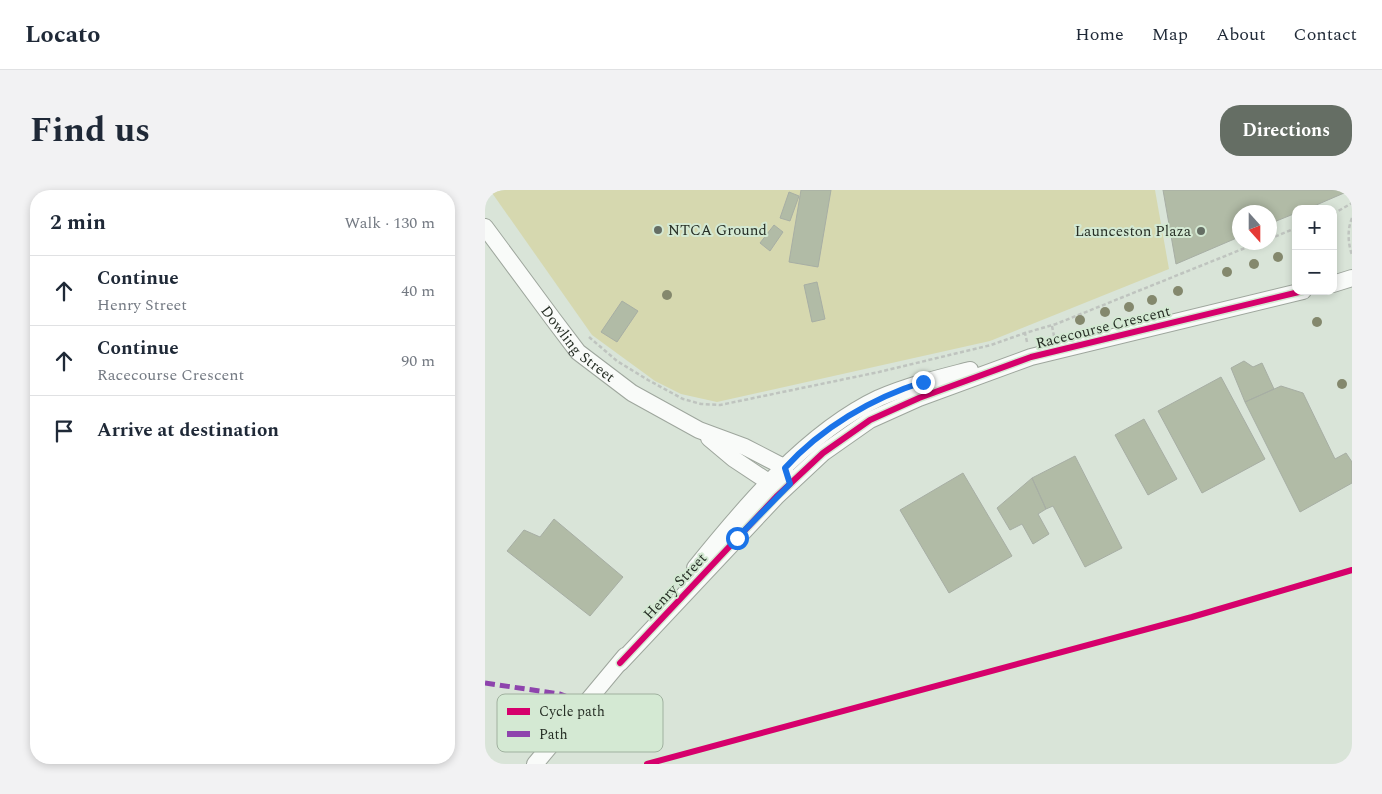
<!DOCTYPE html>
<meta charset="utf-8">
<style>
:root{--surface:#fff;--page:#f2f2f3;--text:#1f2937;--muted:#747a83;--line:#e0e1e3;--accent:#656e64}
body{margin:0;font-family:Spectral,serif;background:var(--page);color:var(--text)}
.controls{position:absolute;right:15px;top:15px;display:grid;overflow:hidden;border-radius:10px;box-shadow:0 2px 8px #0003}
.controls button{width:45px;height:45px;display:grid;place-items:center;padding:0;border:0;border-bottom:1px solid var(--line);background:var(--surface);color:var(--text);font:25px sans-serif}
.compass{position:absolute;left:747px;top:15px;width:45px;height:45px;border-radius:50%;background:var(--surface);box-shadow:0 2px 8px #0003;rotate:159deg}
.stop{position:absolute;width:15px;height:15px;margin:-11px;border:4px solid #1a73e8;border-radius:50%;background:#fff}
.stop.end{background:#1a73e8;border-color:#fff;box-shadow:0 1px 5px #0008}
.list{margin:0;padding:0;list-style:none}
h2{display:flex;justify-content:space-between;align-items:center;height:65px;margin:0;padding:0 20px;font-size:21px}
h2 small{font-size:16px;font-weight:400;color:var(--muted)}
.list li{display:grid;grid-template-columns:32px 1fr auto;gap:15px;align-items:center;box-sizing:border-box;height:70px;padding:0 20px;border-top:1px solid var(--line)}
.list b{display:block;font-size:19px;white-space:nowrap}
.list p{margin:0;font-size:16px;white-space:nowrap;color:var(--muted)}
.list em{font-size:16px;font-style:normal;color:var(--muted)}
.icon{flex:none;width:28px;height:28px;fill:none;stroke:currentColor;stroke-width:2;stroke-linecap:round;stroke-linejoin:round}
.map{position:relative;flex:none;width:867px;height:574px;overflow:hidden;border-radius:20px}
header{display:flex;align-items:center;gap:30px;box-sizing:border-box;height:70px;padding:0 25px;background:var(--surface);border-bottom:1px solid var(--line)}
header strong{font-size:24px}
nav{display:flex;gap:28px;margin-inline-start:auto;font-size:18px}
.intro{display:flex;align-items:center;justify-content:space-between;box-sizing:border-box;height:120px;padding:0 30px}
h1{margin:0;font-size:35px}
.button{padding:12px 22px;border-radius:20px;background:var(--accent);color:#fff;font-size:18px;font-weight:700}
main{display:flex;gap:30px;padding:0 30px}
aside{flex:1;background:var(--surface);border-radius:20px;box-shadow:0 2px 8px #0003}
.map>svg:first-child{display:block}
</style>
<header>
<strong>Locato</strong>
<nav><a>Home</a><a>Map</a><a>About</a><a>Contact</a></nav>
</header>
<div class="intro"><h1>Find us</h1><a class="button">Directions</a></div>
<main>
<aside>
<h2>2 min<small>Walk · 130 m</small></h2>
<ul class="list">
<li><svg class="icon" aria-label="ahead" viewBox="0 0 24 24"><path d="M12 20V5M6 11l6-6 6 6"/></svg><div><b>Continue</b><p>Henry Street</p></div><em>40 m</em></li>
<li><svg class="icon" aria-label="ahead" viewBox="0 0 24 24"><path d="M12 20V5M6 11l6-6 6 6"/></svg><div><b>Continue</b><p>Racecourse Crescent</p></div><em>90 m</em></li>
<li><svg class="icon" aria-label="arrive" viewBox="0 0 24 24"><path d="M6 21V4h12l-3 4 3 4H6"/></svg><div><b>Arrive at destination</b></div></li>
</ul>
</aside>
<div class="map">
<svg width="867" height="574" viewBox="0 0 867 574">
<rect width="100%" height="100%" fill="#d9e4d8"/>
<!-- green -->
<path fill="#d6d8af" d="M 5,0 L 670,0 L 684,79 L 505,151 L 232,212 L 196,204 L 170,191 L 107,145 Z"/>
<!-- building -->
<path fill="#b1bba6" stroke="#a7aea4" d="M 316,0 L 346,0 L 333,77 L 304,72 Z
M 678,0 L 866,0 L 822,19 L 811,19 L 811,23 L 784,34 L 784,22 L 754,22 L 754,47 L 691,74 Z
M 304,2 L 314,6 L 305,31 L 295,28 Z
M 289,35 L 298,42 L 285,61 L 275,53 Z
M 332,92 L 340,129 L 327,132 L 319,95 Z
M 137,111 L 153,121 L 132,152 L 116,142 Z
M 759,171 L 768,177 L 777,173 L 789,199 L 760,212 L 746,178 Z
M 736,187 L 780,269 L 717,303 L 673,221 Z
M 796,196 L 818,203 L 850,269 L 861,263 L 867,272 L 867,293 L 815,322 L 760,212 Z
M 659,229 L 692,289 L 663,305 L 630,245 Z
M 590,266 L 637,358 L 600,377 L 568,316 L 561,319 L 547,288 Z
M 478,283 L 527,366 L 464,403 L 415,320 Z
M 547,288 L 561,319 L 553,324 L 564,344 L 548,354 L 537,334 L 525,340 L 512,318 Z
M 69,329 L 138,387 L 105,426 L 22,361 L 39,340 L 55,347 Z"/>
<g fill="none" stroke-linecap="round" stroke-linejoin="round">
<defs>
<g id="secondary">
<path id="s1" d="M 0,37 L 68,129 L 93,162 L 147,203 L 214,240 L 260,257 L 293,274 L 299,278 L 302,287"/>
<path d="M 848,94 L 867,88"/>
<path d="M 224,248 L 249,269 L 285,293 L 295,293"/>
<path d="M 210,378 C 259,317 322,242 394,208 C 424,195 454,188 485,180"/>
<path d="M 135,473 L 291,307 L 338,263 L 385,230 L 434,208 L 546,167 L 818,101"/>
<path d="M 50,574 L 140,466"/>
</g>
</defs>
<!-- secondary casing -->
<use href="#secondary" stroke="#9ea69d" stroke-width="18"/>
<!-- path -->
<path stroke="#bfc4bf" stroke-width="2.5" stroke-dasharray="4 2.5" stroke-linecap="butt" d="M 848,24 L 867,13
M 867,28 C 862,40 863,53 867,65
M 784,49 L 811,38
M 567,136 L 569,146
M 104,147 L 132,171 L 163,190 L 198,209 L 216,214 L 235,215 L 394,182 L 506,155 L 540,143
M 542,152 L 540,143 L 571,134 L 775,52"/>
<!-- secondary -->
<use href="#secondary" stroke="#f9fbf9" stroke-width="16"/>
<!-- quiet -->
<path stroke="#8e44ad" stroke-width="5" stroke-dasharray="10 5" stroke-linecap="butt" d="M 0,493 L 75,504 L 101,514"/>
<defs>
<path id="cycleway" d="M 135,473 L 291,307 L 338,263 L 385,230 L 434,208 L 546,167 L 818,101
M 162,574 L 707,427 L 867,380"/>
</defs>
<!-- cycleway casing -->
<use href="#cycleway" stroke="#d4e9d3" stroke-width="9"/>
<!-- cycleway -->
<use href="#cycleway" stroke="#d6006c" stroke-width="6"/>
</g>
<!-- trees -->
<g fill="#84886d">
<circle cx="793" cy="67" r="5"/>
<circle cx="769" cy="74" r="5"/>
<circle cx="742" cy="82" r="5"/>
<circle cx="693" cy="101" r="5"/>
<circle cx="182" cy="105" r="5"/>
<circle cx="667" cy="110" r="5"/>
<circle cx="644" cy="117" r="5"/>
<circle cx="620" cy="122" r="5"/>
<circle cx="595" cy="130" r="5"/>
<circle cx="832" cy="132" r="5"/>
<circle cx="857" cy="194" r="5"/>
</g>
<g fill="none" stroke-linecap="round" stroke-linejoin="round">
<!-- route -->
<path stroke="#1a73e8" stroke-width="6" d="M 252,348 L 305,294 L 300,278 C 336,238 387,208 438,192"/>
</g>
<!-- markers -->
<g fill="#656e64" stroke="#d4e9d3" stroke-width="2">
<circle cx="173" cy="40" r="5"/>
<circle cx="716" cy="41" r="5"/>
</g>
<g text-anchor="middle" stroke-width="4" stroke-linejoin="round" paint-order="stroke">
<!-- poi labels -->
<g font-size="15" fill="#272f26" stroke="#d4e9d3" text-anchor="start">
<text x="183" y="45">NTCA Ground</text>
<text x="706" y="46" text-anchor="end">Launceston Plaza</text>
</g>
<!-- street labels -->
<g font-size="15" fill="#272f26" stroke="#d4e9d3">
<text transform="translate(618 137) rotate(-14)" y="5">Racecourse Crescent</text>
<text dy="5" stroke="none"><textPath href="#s1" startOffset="150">Dowling Street</textPath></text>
<text transform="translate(190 396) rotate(-47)" y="5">Henry Street</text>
</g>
</g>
<!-- legend -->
<rect x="12" y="504" width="166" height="58" rx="8" fill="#d4e9d3" stroke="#a0b19f" stroke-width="1"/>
<rect x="22" y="518" width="23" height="7" fill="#d6006c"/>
<rect x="22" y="541" width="23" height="6" fill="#8e44ad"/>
<g font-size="14" fill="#272f26">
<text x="54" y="526">Cycle path</text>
<text x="54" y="549">Path</text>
</g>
</svg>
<div class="controls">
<button>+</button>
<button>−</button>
</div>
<svg class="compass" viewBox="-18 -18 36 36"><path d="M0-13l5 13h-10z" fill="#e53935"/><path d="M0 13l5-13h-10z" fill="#747a83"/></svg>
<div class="stop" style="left:252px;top:348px"></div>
<div class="stop end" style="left:438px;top:192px"></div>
</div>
</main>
